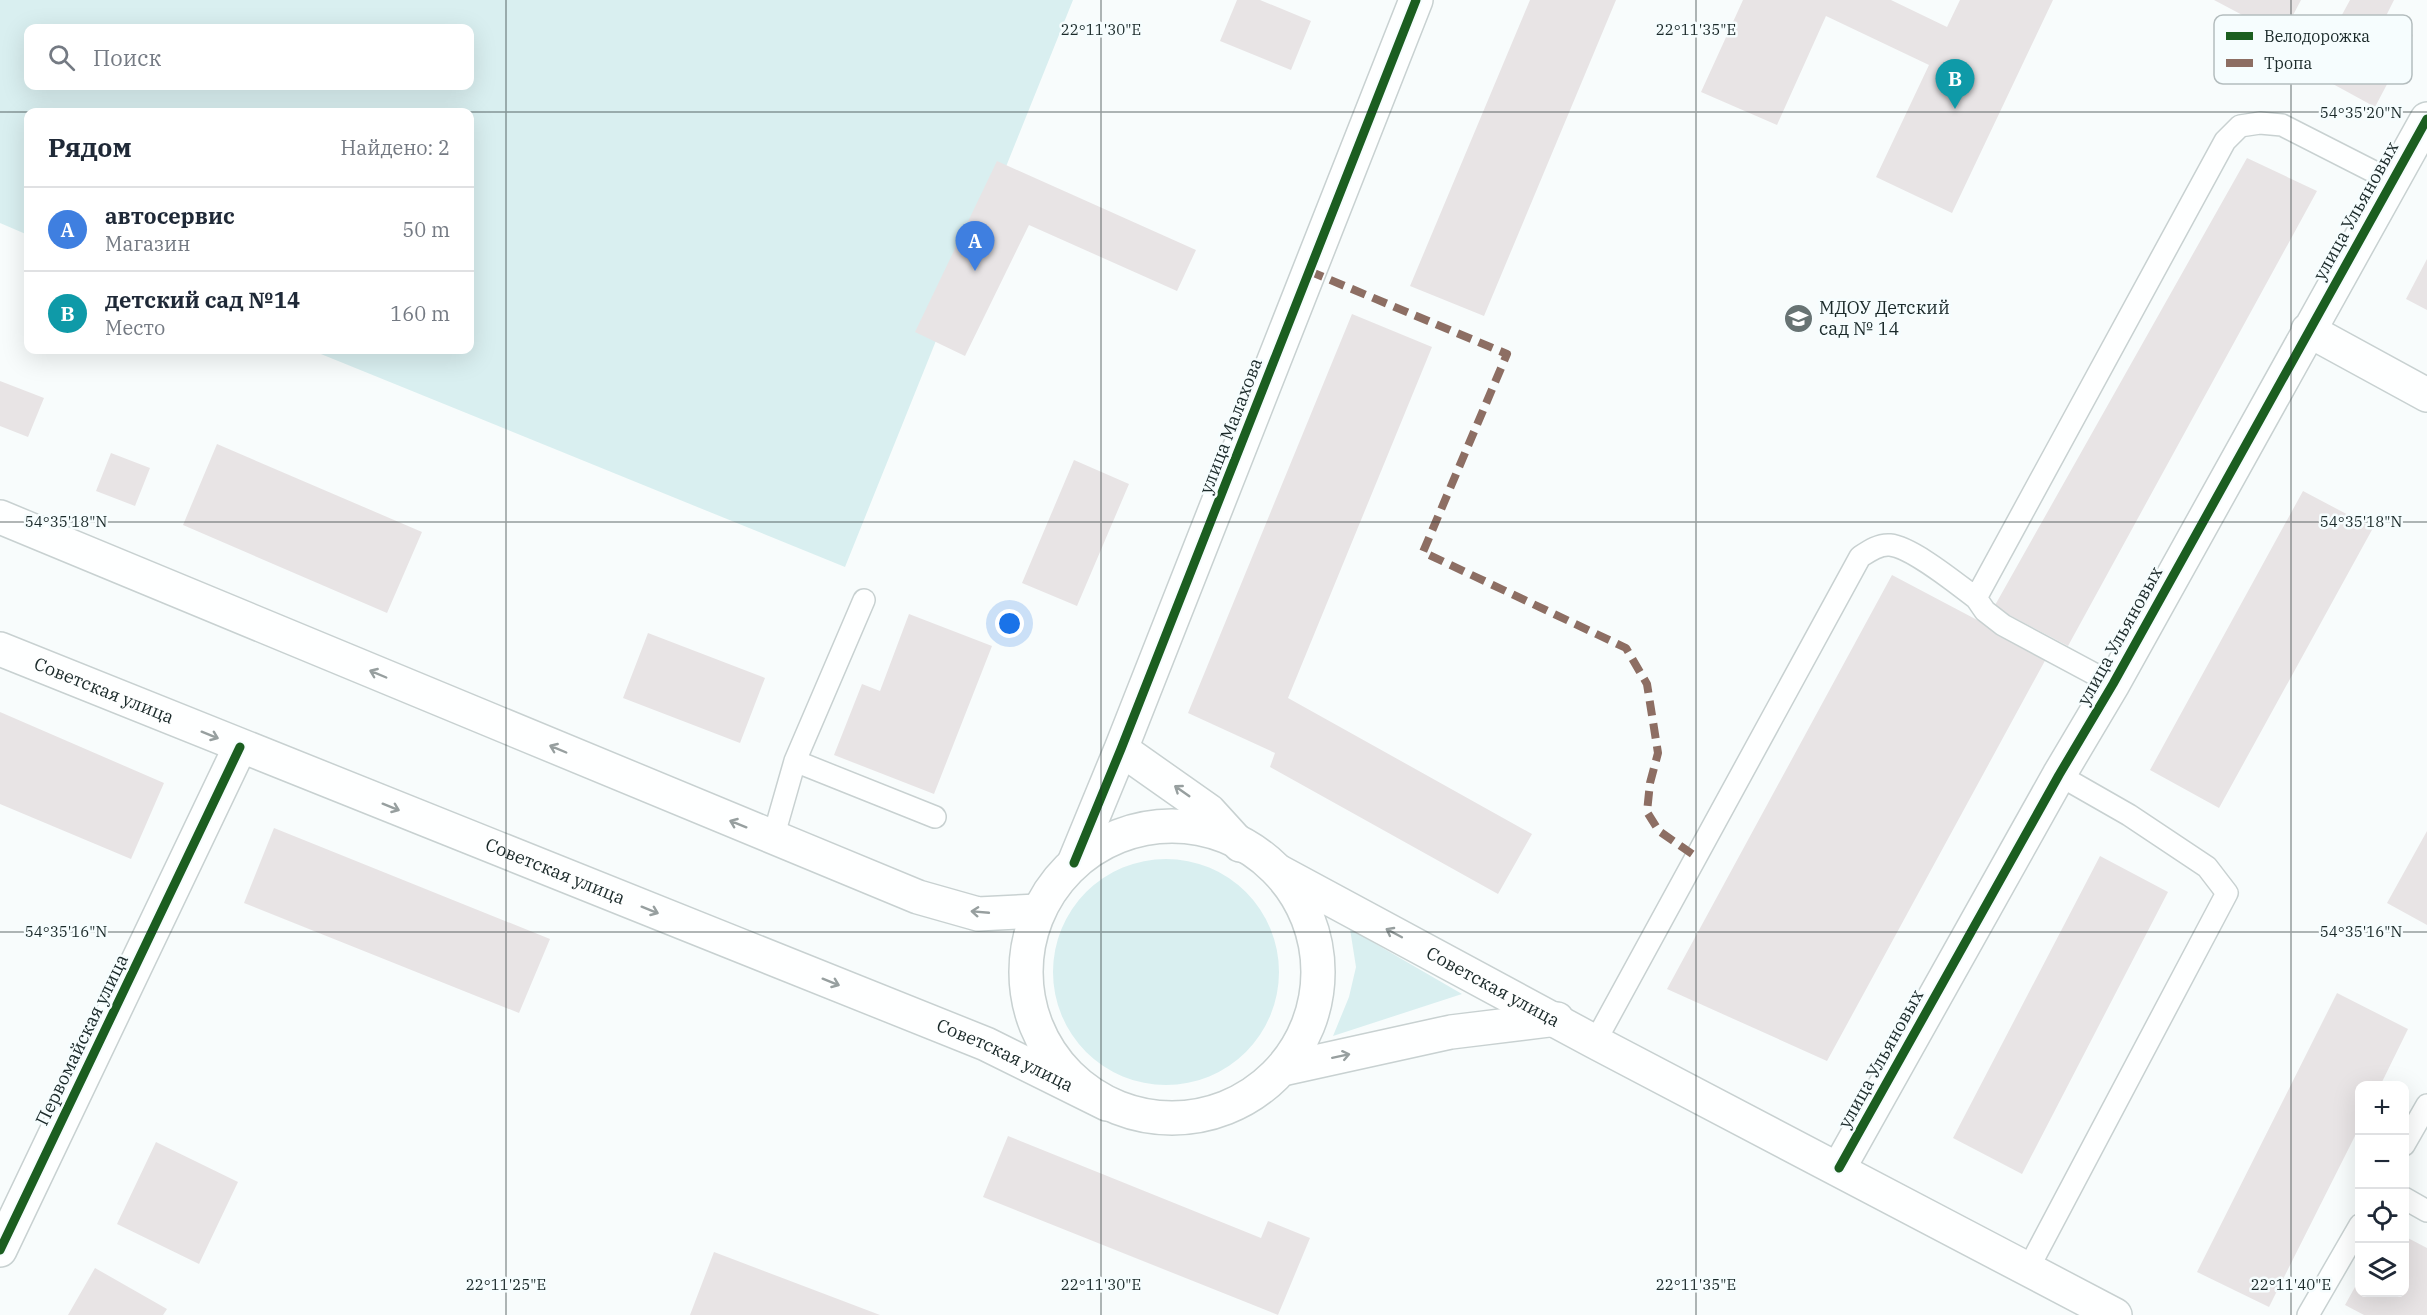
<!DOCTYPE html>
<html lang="ru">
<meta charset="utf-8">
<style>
:root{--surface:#fff;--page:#f2f2f3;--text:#1f2937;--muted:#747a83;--line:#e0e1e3;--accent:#687373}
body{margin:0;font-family:"IBM Plex Serif",serif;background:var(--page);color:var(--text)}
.controls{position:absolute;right:18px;bottom:18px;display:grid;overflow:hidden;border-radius:12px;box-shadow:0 6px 24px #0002}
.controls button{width:54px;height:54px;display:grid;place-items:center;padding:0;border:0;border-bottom:2px solid var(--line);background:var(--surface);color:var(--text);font:30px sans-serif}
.you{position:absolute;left:1010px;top:624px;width:21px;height:21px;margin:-15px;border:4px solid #fff;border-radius:50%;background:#1a73e8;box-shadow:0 0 0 9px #1a73e833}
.badge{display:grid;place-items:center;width:39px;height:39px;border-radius:50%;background:var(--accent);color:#fff;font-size:20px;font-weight:700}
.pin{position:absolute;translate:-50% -50px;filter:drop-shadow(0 2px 3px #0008)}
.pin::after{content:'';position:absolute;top:32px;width:21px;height:18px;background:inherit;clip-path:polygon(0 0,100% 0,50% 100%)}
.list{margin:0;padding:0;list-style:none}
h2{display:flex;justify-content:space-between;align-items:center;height:78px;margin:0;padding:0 24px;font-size:26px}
h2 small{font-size:20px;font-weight:400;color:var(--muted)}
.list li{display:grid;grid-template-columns:39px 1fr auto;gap:18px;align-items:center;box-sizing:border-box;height:84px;padding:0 24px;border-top:2px solid var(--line)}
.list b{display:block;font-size:22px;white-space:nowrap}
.list p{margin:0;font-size:20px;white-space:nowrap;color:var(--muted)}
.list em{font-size:20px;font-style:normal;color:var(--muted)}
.icon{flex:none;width:33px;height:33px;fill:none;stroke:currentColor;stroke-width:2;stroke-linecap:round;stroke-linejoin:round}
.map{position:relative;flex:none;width:2427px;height:1315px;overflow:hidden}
.search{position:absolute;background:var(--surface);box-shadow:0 6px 24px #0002;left:24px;top:24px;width:450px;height:66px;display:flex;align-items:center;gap:15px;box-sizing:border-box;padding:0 21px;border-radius:12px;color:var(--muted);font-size:22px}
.panel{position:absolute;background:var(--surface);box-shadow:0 6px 24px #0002;left:24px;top:108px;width:450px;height:246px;border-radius:12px}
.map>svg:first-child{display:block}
</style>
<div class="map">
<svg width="2427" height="1315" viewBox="0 0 2427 1315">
<rect width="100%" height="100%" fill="#f8fcfc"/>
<!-- green -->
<path fill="#d9eff0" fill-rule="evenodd" d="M 0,0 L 1073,0 L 845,567 L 311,350 L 470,350 L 470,112 L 28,112 L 28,235 L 0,223 ZM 28,28 L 470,28 L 470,86 L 28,86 Z
M1053 972a113 113 0 1 1 226 0a113 113 0 1 1-226 0Z
M 1350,929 L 1462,994 L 1333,1036 L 1349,997 L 1356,967 Z"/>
<!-- building -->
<path fill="#e8e4e5" d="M 1237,0 L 1260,0 L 1311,21 L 1291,70 L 1220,41 Z
M 1530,0 L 1616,0 L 1484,316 L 1410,286 Z
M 1743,0 L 1891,0 L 1947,27 L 1960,0 L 2053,0 L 1952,213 L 1876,177 L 1929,65 L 1826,16 L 1777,125 L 1701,92 Z
M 2214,0 L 2301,0 L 2282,36 Z
M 2350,0 L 2394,0 L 2384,20 L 2413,35 L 2375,107 L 2311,72 Z
M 2247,158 L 2317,191 L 2068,646 L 1994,607 Z
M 997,161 L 1196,250 L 1177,291 L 1029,225 L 965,356 L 915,332 Z
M 2427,259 L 2427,310 L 2406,299 Z
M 1352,314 L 1432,347 L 1288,698 L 1532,834 L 1498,894 L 1270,767 L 1275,753 L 1188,713 Z
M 0,381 L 44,398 L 28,437 L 0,426 Z
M 217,444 L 422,532 L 387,613 L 183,525 Z
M 111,453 L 150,468 L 135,506 L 96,491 Z
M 1074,460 L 1129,484 L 1077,606 L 1022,583 Z
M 2303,491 L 2373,528 L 2219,808 L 2150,770 Z
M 1892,575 L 2047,657 L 1827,1061 L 1667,989 Z
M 909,614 L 992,646 L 934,794 L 834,755 L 862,684 L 880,691 Z
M 648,633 L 765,678 L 740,743 L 623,698 Z
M 0,712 L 164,783 L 131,859 L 0,804 Z
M 274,828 L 550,939 L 519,1013 L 244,903 Z
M 2427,831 L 2427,925 L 2387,903 Z
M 2100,856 L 2168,892 L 2022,1174 L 1953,1138 Z
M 2337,993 L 2408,1029 L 2380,1086 L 2360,1086 L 2360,1126 L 2269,1307 L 2197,1272 Z
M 1008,1136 L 1261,1238 L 1268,1221 L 1310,1238 L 1278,1315 L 983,1197 Z
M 156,1142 L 238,1182 L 199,1264 L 117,1224 Z
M 2404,1236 L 2427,1248 L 2427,1315 L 2364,1315 L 2345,1305 L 2360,1278 L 2360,1292 L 2404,1292 Z
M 714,1252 L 880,1315 L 690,1315 Z
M 95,1268 L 167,1309 L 163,1315 L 68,1315 Z"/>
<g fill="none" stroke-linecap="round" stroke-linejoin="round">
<defs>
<path id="service" d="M 1976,598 L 1985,611 L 2003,625 L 2113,684
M 795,761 L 935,817
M 773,838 L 795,761 L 864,600
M 1595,1042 L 1860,557 C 1869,551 1879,544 1890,545 C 1912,547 1957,584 1976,598 L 2225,141 L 2240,126 L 2260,123 L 2282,125 L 2392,181
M 2404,1145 L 2427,1105
M 2404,1198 L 2427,1211
M 2028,1269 L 2227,893 L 2207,867 L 2129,815 L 2059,775
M 2308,1315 L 2360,1225"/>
<path id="minor" d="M 2308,330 L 2427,395
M 1121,749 L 1209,811 L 1240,845
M 1074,863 L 1121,749 L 1416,0
M 1839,1168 L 2059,775 L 2113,684 L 2427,119
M 0,1250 L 240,747"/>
<g id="secondary">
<path d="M 0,517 L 918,897 L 978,914 L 1038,911"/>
<path id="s1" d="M 0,649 L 986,1044 L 1107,1104"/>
<circle cx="1172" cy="972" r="146"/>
<path id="s2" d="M 1280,872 L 1595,1042 L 2115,1315"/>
<path d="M 1283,1069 L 1451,1032 L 1557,1019"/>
</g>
</defs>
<!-- service casing -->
<use href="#service" stroke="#c8d1d1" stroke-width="24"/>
<!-- minor casing -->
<use href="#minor" stroke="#c8d1d1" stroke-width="36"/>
<!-- secondary casing -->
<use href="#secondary" stroke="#c8d1d1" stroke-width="36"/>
<!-- service -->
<use href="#service" stroke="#feffff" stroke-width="21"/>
<!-- minor -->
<use href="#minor" stroke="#feffff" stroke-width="33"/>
<!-- secondary -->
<use href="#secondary" stroke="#feffff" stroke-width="33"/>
<!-- quiet -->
<path stroke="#8d6e63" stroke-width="8" stroke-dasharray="15 8" stroke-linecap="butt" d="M 1309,271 L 1507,354 L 1423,552 L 1626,648 L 1647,684 L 1658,753 L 1650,783 L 1647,812 L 1659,831 L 1695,856"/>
<defs>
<path id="cycleway" d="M 1074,863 L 1121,749 L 1416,0
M 1839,1168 L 2059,775 L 2113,684 L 2427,119
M 0,1250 L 240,747"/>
</defs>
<!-- cycleway casing -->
<use href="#cycleway" stroke="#f6fdfe" stroke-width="13"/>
<!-- cycleway -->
<use href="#cycleway" stroke="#1b5e20" stroke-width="9"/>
</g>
<!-- one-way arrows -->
<defs><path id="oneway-shaft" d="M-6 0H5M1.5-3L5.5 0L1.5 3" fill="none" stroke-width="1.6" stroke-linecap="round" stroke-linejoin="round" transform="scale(1.5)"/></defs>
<g stroke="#979f9f">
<use href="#oneway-shaft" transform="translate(378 674) rotate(-157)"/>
<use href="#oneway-shaft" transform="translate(210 735) rotate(22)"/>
<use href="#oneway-shaft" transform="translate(558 749) rotate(-157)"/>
<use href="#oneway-shaft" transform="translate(1182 791) rotate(-145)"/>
<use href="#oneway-shaft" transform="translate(391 807) rotate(22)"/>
<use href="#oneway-shaft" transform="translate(738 824) rotate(-158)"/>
<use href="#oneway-shaft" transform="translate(650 910) rotate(22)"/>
<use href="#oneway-shaft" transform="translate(980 912) rotate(-175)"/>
<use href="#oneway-shaft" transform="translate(1394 933) rotate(-152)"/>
<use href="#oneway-shaft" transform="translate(831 982) rotate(22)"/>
<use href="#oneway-shaft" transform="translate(1341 1056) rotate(-12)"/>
</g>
<!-- ticks -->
<path fill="none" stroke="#1a2929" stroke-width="1.5" stroke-opacity="0.45" d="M 506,0 L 506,1315M 1101,0 L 1101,1315M 1696,0 L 1696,1315M 2291,0 L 2291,1315M 0,112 L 2427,112M 0,522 L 2427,522M 0,932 L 2427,932"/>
<!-- icons -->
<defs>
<symbol id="school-disc" viewBox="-11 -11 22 22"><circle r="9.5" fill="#687373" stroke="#f6fdfe"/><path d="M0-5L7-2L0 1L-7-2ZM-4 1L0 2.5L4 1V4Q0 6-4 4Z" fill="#fff"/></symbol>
</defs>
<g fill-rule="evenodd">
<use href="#school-disc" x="1782" y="302" width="33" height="33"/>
</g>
<g text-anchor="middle" stroke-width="5" stroke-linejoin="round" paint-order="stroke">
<!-- street labels -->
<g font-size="18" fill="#1a2929" stroke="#f6fdfe">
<text transform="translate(2356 211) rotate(-61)" y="6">улица Ульяновых</text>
<text transform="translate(1231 426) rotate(-69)" y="6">улица Малахова</text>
<text transform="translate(2120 636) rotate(-61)" y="6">улица Ульяновых</text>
<text dy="6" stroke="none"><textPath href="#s1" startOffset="112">Советская улица</textPath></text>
<text dy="6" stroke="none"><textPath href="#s1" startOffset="598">Советская улица</textPath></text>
<text dy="6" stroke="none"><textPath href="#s2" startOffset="242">Советская улица</textPath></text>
<text transform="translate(82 1040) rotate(-64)" y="6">Первомайская улица</text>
<text dy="6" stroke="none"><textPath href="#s1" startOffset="1084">Советская улица</textPath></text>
<text transform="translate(1881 1059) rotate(-61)" y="6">улица Ульяновых</text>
</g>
<!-- poi labels -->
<g font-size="18" fill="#1a2929" stroke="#f6fdfe" text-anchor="start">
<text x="1819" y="314">МДОУ Детский<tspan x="1819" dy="21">сад № 14</tspan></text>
</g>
</g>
<!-- legend -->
<rect x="2214" y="15" width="198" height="69" rx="9" fill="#f6fdfe" stroke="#b4bdbe" stroke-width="1.5"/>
<rect x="2226" y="32" width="27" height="8" fill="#1b5e20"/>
<rect x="2226" y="59" width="27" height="8" fill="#8d6e63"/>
<g font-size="16" fill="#1a2929">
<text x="2264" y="42">Велодорожка</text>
<text x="2264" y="69">Тропа</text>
</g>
<g font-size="15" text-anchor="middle" fill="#1a2929" stroke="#f6fdfe" stroke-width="5" stroke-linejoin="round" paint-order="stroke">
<text x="1101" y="35">22°11'30"E</text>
<text x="1696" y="35">22°11'35"E</text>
<text x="2361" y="118">54°35'20"N</text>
<text x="66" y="527">54°35'18"N</text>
<text x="2361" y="527">54°35'18"N</text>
<text x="66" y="937">54°35'16"N</text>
<text x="2361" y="937">54°35'16"N</text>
<text x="506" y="1290">22°11'25"E</text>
<text x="1101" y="1290">22°11'30"E</text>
<text x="1696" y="1290">22°11'35"E</text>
<text x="2291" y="1290">22°11'40"E</text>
</g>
</svg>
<div class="controls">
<button>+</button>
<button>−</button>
<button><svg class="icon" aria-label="locate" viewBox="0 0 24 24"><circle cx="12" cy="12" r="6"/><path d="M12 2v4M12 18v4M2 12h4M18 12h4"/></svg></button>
<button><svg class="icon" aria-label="layers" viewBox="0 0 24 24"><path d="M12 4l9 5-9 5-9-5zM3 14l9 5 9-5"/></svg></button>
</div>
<div class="you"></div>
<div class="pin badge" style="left:975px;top:271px;background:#3f7fe0">A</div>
<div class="pin badge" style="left:1955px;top:109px;background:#0f9aa8">B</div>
<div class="search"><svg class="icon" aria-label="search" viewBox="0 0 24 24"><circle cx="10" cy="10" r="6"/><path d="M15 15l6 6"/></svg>Поиск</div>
<section class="panel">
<h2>Рядом<small>Найдено: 2</small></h2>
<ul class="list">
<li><span class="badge" style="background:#3f7fe0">A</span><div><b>автосервис</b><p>Магазин</p></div><em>50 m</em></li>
<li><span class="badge" style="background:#0f9aa8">B</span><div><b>детский сад №14</b><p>Место</p></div><em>160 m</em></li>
</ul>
</section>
</div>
